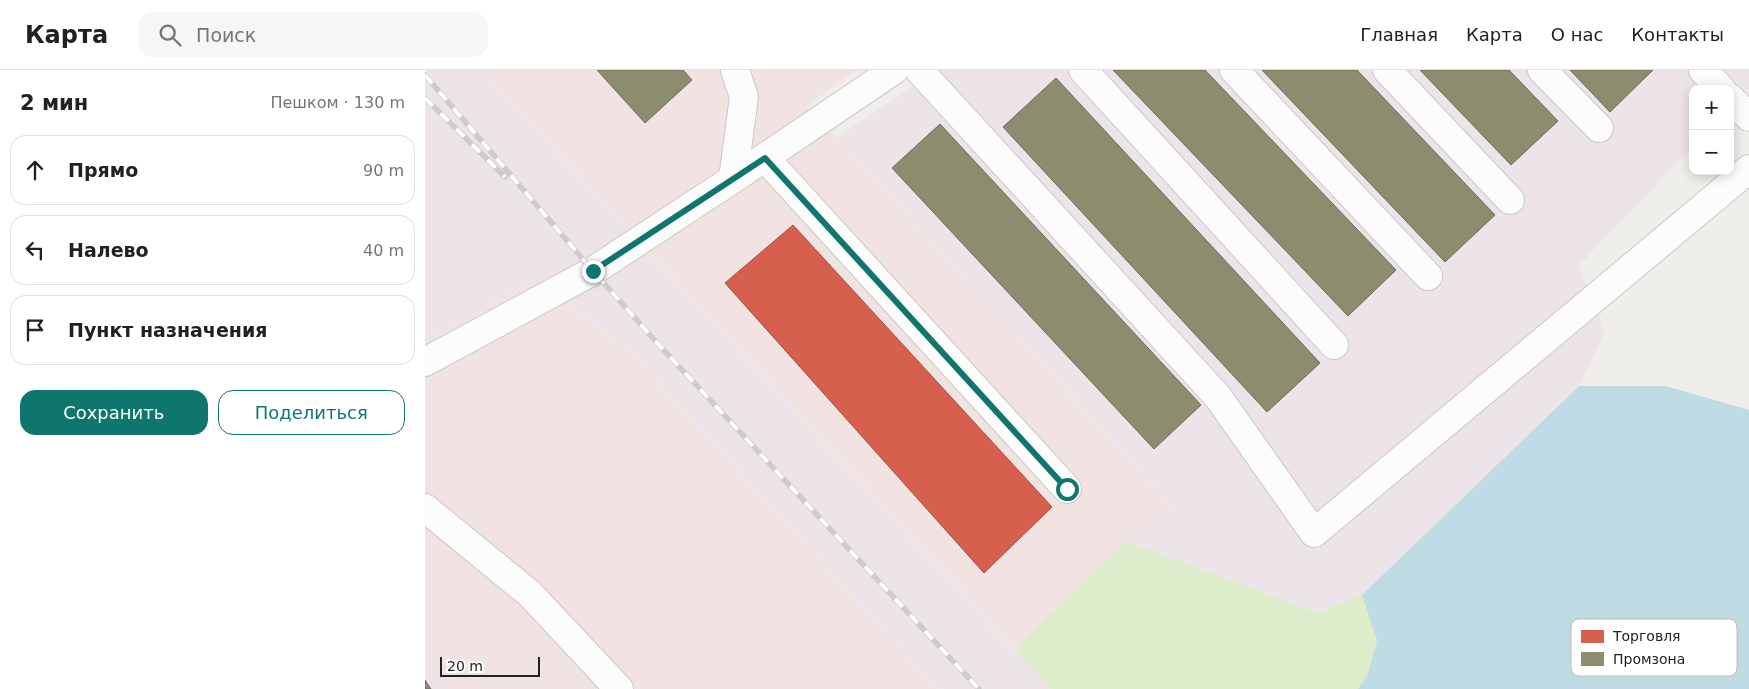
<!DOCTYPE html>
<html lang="ru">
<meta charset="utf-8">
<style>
:root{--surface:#fff;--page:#f6f6f6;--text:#202124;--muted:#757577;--line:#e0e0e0;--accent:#0f766e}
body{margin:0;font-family:"DejaVu Sans",sans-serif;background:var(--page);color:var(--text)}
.controls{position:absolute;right:15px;top:15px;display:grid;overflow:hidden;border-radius:10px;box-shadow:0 2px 12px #0003}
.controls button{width:45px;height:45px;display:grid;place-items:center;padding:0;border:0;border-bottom:1px solid var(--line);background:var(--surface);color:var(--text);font:25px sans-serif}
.scale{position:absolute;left:15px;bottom:12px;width:100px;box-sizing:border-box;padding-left:5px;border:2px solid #222;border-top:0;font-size:14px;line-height:18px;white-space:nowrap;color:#222;-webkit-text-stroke:4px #fff;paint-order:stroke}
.stop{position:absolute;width:15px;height:15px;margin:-11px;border:4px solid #0f766e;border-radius:50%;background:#fff}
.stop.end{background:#0f766e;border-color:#fff;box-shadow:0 1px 5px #0008}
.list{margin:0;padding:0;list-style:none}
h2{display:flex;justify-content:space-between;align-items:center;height:65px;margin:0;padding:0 20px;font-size:21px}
h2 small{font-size:16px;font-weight:400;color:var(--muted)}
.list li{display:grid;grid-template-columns:32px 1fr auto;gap:15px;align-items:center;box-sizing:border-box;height:70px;margin:0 10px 10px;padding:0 10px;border:1px solid var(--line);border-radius:15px}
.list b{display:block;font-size:19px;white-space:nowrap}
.list em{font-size:16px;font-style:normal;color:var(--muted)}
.actions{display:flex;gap:10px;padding:15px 20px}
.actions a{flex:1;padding:11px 0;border:1px solid var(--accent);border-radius:15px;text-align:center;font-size:18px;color:var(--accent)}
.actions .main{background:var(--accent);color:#fff}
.icon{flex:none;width:28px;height:28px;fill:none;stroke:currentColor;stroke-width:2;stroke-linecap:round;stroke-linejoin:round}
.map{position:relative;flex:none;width:1324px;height:619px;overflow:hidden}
header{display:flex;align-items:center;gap:30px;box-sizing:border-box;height:70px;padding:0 25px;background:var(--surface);border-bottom:1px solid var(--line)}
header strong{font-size:24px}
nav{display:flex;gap:28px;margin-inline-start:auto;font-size:18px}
.search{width:350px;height:45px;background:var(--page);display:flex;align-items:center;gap:12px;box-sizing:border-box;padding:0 18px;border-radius:15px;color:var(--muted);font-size:19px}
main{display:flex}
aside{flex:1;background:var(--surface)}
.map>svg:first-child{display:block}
</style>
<header>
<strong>Карта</strong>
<div class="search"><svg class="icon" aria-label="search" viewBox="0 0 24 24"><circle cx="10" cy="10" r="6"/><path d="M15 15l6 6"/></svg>Поиск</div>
<nav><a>Главная</a><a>Карта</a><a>О нас</a><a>Контакты</a></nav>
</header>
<main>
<aside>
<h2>2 мин<small>Пешком · 130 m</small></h2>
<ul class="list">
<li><svg class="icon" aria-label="ahead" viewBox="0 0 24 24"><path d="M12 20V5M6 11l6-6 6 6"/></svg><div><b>Прямо</b></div><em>90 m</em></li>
<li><svg class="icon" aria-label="left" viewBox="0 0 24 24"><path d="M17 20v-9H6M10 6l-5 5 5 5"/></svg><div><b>Налево</b></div><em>40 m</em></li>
<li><svg class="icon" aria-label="arrive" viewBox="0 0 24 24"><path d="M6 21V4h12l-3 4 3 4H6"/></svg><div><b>Пункт назначения</b></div></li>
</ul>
<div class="actions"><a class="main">Сохранить</a><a>Поделиться</a></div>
</aside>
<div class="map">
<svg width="1324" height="619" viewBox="0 0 1324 619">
<rect width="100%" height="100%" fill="#f0eeeb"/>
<!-- commercial -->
<path fill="#f1e3e1" d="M 57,0 L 431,0 L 431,1 L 382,35 L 746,435 L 702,472 L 589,579 Z
M 111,209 L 202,278 L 512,619 L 0,619 L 0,271 Z"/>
<!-- industrial -->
<path fill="#ede4e9" d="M 0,0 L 57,0 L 625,619 L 512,619 L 202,278 L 111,209 L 0,271 Z
M 510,0 L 1324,0 L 1324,18 L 1305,38 L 1305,19 L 1268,19 L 1268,77 L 1154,195 L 1180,262 L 1154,316 L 937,525 L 892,543 L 702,471 L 746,435 L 412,68 Z
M 0,582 L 27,619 L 0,619 Z"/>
<!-- grass -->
<path fill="#ddeccb" d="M 702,471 L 892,543 L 937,525 L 952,571 L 942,606 L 933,619 L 625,619 L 589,579 Z"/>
<!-- water -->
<path fill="#bfdbe3" d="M 1154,316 L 1241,316 L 1324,340 L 1324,619 L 933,619 L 942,606 L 952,571 L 937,525 Z"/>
<!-- shops -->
<path fill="#d6604d" stroke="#a04d40" d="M 368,155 L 627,437 L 559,503 L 300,213 Z"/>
<!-- industry -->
<path fill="#8c8c6e" stroke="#6c6c57" d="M 172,0 L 258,0 L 267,10 L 220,53 Z
M 688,0 L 780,0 L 971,200 L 923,246 Z
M 837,0 L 932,0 L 1070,145 L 1020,192 Z
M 995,0 L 1084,0 L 1133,51 L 1086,95 Z
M 1145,0 L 1228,0 L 1185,42 Z
M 631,8 L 895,293 L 842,342 L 578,57 Z
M 515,54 L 776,335 L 729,379 L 467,98 Z
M 0,610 L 6,619 L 0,619 Z"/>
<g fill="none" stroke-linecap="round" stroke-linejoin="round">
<defs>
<path id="minor" d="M 494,0 L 793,327 L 889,463 L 1324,99
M 658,0 L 909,275
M 809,0 L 1003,206
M 962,0 L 1085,130
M 1117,0 L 1174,58
M 1278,0 L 1296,19
M 1305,28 L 1324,47
M 340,88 L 642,419
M 308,109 L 319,27 L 310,0
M 0,292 L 168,201 L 308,109 L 469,0
M 0,438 L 105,524 L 194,619"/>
</defs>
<!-- minor casing -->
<use href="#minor" stroke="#c9c8c7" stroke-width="30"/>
<!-- minor -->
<use href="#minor" stroke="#fdfcfc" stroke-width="28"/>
<defs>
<path id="rail" d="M 0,5 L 168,201 L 234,275 L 554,619
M 0,28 L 80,107"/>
</defs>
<!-- rail casing -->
<use href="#rail" stroke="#ccc" stroke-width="5.5"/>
<!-- rail -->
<use href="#rail" stroke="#fff" stroke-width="4" stroke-dasharray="11" stroke-linecap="butt"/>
</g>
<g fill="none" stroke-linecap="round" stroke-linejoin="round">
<!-- route -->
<path stroke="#0f766e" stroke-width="6" d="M 168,201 L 340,88 L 642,419"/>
</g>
<!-- legend -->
<rect x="1146" y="549" width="166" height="57" rx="8" fill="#fff" stroke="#bdbdbd" stroke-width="1"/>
<rect x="1156" y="560" width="23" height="13" fill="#d6604d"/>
<rect x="1156" y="582" width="23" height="14" fill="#8c8c6e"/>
<g font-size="14" fill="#222">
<text x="1188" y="571">Торговля</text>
<text x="1188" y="594">Промзона</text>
</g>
</svg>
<div class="controls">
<button>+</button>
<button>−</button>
</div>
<div class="scale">20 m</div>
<div class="stop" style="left:642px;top:419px"></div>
<div class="stop end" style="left:168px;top:201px"></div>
</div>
</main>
